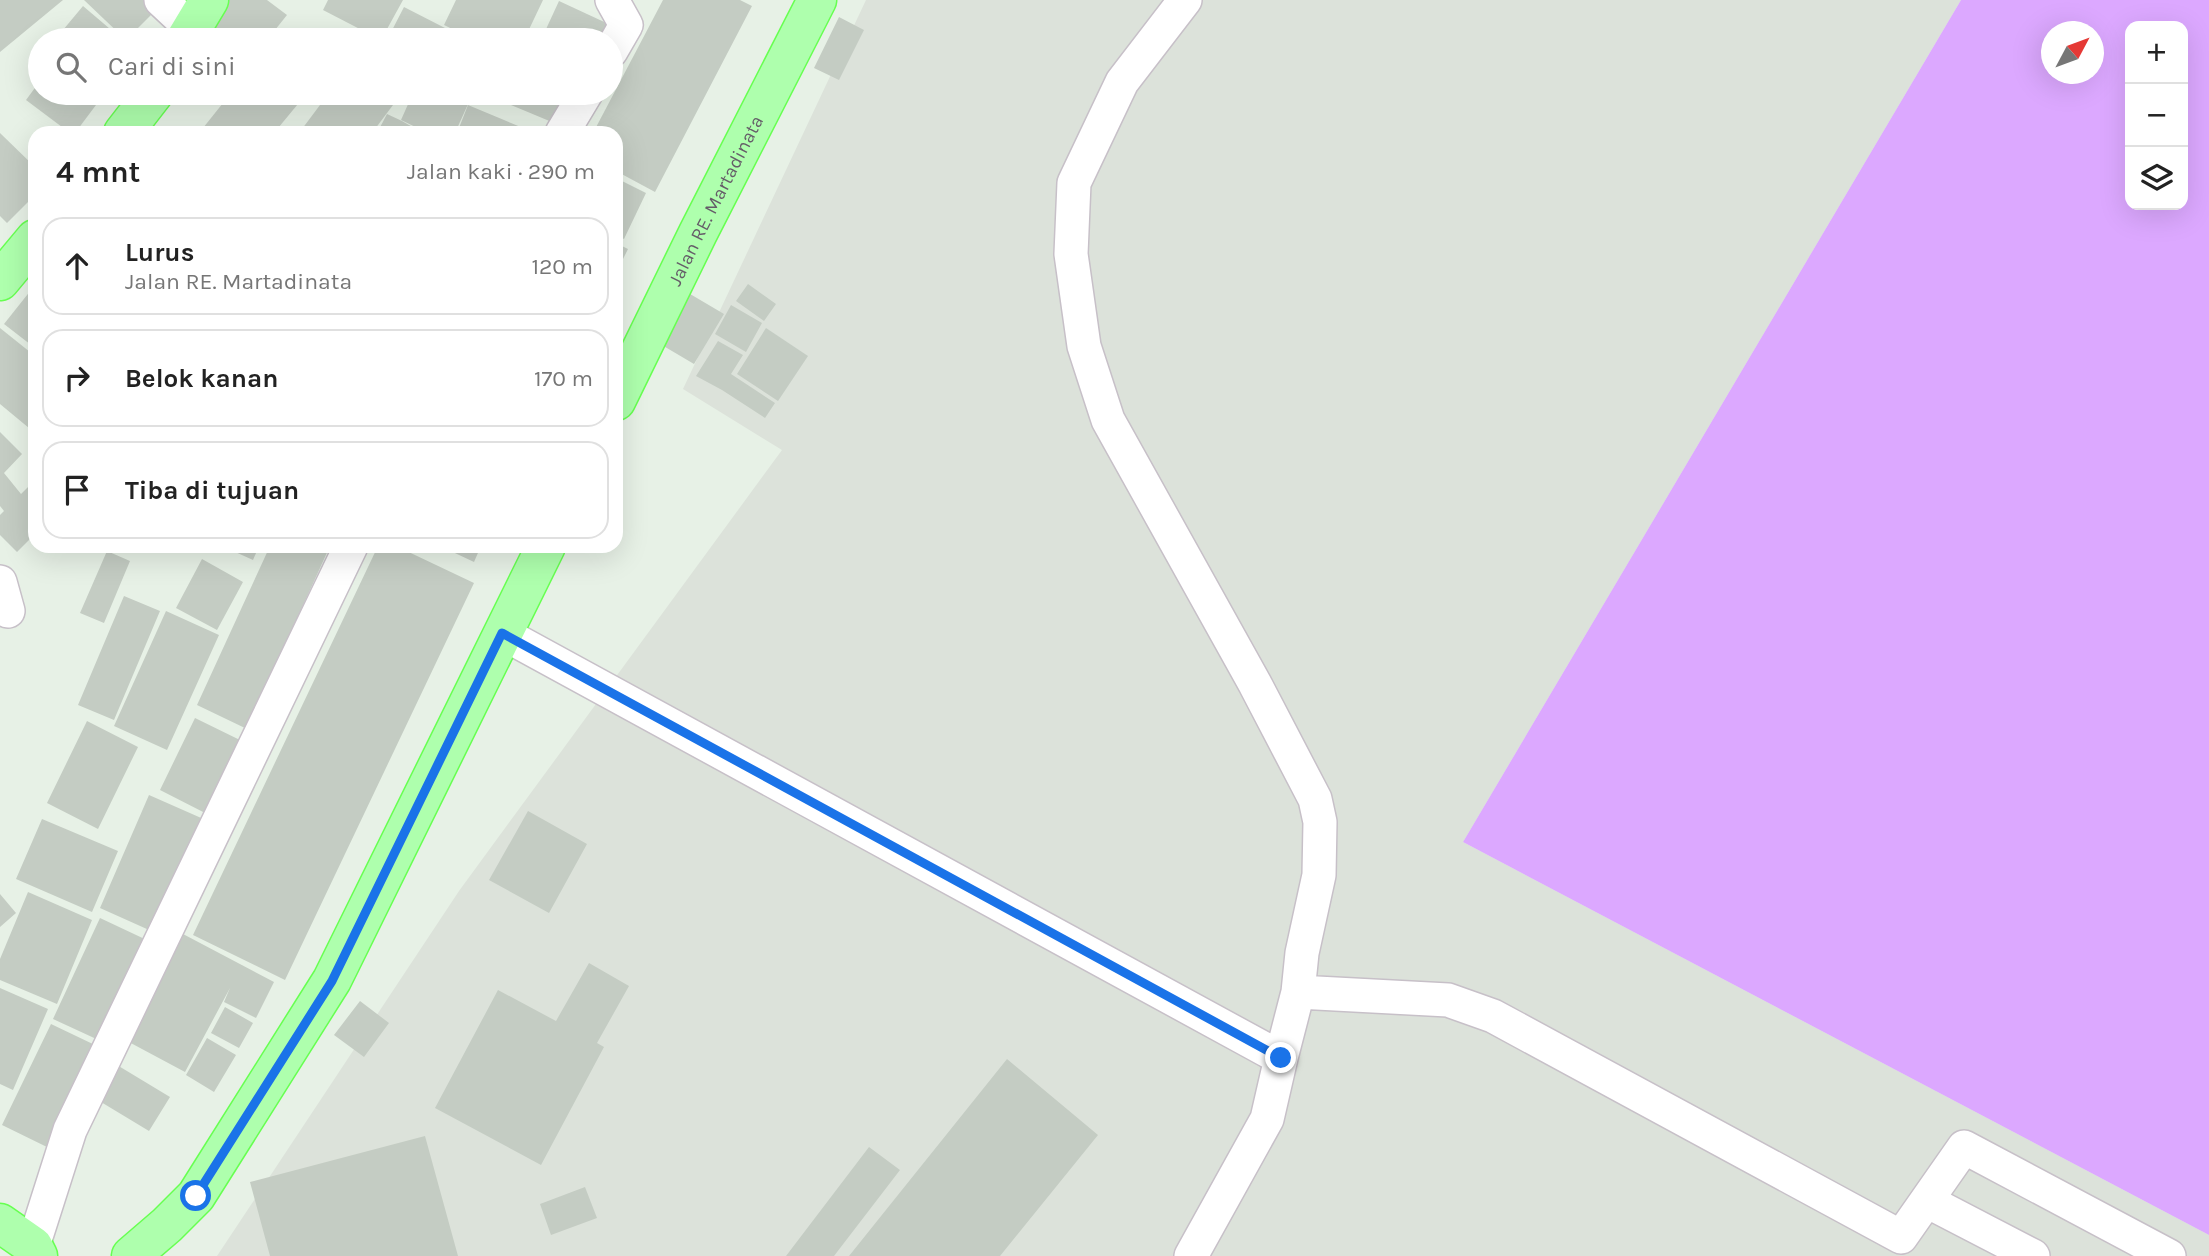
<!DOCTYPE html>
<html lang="id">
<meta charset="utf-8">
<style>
:root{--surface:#fff;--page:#f2f2f2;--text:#222;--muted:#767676;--line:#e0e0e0}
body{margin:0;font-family:Karla,sans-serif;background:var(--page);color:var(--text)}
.controls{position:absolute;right:21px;top:21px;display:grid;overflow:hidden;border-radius:14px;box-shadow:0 7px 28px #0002}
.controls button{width:63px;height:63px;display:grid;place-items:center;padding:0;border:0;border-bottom:2px solid var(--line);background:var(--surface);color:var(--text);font:35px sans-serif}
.compass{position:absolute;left:2041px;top:21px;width:63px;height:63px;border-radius:50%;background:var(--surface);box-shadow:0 7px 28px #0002;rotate:49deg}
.stop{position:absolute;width:21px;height:21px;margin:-16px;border:5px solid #1a73e8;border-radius:50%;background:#fff}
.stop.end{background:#1a73e8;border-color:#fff;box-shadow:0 2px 7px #0008}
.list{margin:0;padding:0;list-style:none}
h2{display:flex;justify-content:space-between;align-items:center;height:91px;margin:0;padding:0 28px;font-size:30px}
h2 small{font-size:23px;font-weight:400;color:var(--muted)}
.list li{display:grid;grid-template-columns:46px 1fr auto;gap:21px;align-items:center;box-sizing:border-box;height:98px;margin:0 14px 14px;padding:0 14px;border:2px solid var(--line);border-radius:21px}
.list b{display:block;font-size:26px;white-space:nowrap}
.list p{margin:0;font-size:23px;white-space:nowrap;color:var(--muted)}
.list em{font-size:23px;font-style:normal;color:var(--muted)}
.icon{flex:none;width:38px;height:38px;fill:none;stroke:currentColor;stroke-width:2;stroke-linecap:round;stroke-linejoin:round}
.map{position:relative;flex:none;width:2209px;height:1256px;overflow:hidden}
.search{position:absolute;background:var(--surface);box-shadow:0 7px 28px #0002;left:28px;top:28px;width:595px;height:77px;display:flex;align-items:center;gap:18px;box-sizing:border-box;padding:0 24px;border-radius:38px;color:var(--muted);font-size:26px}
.panel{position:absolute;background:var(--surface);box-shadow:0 7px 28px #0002;left:28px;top:126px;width:595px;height:427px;border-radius:21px}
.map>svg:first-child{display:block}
</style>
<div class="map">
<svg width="2209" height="1256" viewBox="0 0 2209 1256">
<rect width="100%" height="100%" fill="#e7f1e6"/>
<!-- industrial -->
<path fill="#dce2da" d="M 866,0 L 1961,0 L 1463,842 L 2209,1235 L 2209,1256 L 217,1256 L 459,891 L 782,450 L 683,389 Z"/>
<!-- water -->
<path fill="#dca8ff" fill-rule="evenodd" d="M 1961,0 L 2209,0 L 2209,1235 L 1463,842 ZM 2130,26 L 2183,26 L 2183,205 L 2130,205 ZM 2052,32 L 2094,32 L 2094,74 L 2052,74 Z"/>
<!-- building -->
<path fill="#c4ccc3" d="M 0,0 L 63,0 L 0,52 Z
M 84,0 L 156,0 L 161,5 L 126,40 Z
M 224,0 L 267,0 L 287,15 L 267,40 L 225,40 L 205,24 Z
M 328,0 L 403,0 L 381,40 L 323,10 Z
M 456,0 L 543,0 L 524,40 L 475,40 L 444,25 Z
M 663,0 L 740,0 L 752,6 L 655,192 L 616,171 L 616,133 L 593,133 Z
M 559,1 L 615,27 L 608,40 L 541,40 Z
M 83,6 L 123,40 L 63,40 L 58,36 Z
M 404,7 L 445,28 L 469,40 L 387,40 Z
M 839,17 L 864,30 L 839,80 L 814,68 Z
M 40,81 L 40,93 L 105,93 L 75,133 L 70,133 L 26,100 Z
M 231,93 L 307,93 L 274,133 L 199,133 Z
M 329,93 L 402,93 L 372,133 L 299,133 Z
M 413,93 L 473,93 L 455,133 L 428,133 L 401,120 Z
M 482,93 L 572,93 L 559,125 Z
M 468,105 L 523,128 L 521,133 L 457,133 Z
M 387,114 L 402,121 L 423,133 L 377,133 Z
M 0,133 L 35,167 L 35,195 L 7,223 L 0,216 Z
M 616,178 L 646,193 L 624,239 L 616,235 Z
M 616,243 L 628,249 L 616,273 Z
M 748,284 L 776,304 L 764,321 L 736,301 Z
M 35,285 L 35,348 L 4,324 Z
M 685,291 L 724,314 L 694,364 L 655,341 Z
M 731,305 L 762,323 L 746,352 L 715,334 Z
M 0,328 L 35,356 L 35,433 L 0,404 Z
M 766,328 L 808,356 L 778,401 L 737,374 Z
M 718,341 L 743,355 L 731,374 L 775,403 L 765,418 L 722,390 L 696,376 Z
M 0,432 L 22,454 L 4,473 L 21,494 L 35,480 L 35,534 L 17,552 L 0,535 L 0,515 L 4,511 L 0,506 Z
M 222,546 L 259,546 L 253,560 Z
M 270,546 L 330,546 L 247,729 L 197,705 Z
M 378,546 L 396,546 L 474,583 L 285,980 L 193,935 Z
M 440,546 L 481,546 L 474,562 Z
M 107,551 L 130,561 L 104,623 L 80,613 Z
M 202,559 L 243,582 L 217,630 L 176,608 Z
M 124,596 L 160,611 L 114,720 L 78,705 Z
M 166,611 L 219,635 L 167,750 L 114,726 Z
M 195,718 L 244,742 L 209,815 L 160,790 Z
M 87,721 L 138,747 L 98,829 L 47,803 Z
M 149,795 L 208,821 L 158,934 L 100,908 Z
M 528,811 L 587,844 L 549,913 L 489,880 Z
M 42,819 L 118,851 L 92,912 L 16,879 Z
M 28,892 L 92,920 L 57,1004 L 0,980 L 0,959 Z
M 0,894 L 16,913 L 0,927 Z
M 100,918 L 151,942 L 105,1043 L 53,1019 Z
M 183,934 L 274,982 L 256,1018 L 224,1002 L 230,988 L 185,1072 L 127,1041 Z
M 589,963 L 629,986 L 597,1043 L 604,1047 L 541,1165 L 435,1108 L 498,990 L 556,1021 Z
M 0,988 L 48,1009 L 13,1090 L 0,1084 Z
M 360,1001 L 389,1023 L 364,1057 L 334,1035 Z
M 225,1007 L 253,1023 L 239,1048 L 211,1033 Z
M 51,1024 L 97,1046 L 49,1148 L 2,1125 Z
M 207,1038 L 236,1055 L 214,1092 L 186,1075 Z
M 1007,1059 L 1098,1135 L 1000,1256 L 849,1256 Z
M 117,1065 L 170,1097 L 149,1131 L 96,1099 Z
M 425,1136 L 458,1256 L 270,1256 L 250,1182 Z
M 869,1147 L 900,1170 L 834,1256 L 786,1256 Z
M 585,1187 L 597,1218 L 551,1235 L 540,1204 Z"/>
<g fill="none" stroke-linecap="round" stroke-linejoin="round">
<defs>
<path id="minor" d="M 161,0 L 192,29
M 1185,0 L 1122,82 L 1074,183 L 1071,254 L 1084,346 L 1108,420 L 1255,684 L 1315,799 L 1320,822 L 1319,875 L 1302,953 L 1298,992 L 1281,1058
M 611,51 L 626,25 L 612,0
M 562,133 L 586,93
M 0,582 L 8,611
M 502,633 L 1281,1058 L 1267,1119 L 1191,1256
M 1298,992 L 1448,1000 L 1493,1016 L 1901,1237 L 1964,1147 L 2169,1256
M 1927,1201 L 2033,1256
M 33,1246 L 70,1130 L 351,546"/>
<g id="major">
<path d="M 185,40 L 209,0"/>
<path d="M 123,133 L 154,93"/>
<path d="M 0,281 L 35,239"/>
<path id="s1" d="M 616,401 L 698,233 L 817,0"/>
<path d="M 0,1223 L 33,1246 L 38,1256"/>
<path d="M 131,1256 L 167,1225 L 196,1196 L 332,980 L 546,546"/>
</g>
</defs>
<!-- minor casing -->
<use href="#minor" stroke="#c7c0c8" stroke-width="36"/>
<!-- major casing -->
<use href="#major" stroke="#67ff51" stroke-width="41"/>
<!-- minor -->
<use href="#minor" stroke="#fff" stroke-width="33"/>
<!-- major -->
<use href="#major" stroke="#aeffad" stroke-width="38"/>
</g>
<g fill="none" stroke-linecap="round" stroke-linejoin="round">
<!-- route -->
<path stroke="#1a73e8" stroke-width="9" d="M 196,1196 L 332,981 L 502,633 L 1281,1058"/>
</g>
<g text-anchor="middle" stroke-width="5" stroke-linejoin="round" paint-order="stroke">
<!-- street labels -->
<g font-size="19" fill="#655d68" stroke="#fff">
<text dy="7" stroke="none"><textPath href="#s1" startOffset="224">Jalan RE. Martadinata</textPath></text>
</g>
</g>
</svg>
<div class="controls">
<button>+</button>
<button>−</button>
<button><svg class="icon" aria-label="layers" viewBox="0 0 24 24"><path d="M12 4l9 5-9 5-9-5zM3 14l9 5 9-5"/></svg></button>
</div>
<svg class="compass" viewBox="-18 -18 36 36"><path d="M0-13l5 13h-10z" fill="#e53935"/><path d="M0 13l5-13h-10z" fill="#767676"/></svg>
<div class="stop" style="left:196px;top:1196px"></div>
<div class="stop end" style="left:1281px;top:1058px"></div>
<div class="search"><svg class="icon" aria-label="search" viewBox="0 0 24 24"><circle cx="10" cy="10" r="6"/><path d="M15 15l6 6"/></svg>Cari di sini</div>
<section class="panel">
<h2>4 mnt<small>Jalan kaki · 290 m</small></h2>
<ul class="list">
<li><svg class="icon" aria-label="ahead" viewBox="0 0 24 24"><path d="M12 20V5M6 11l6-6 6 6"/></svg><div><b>Lurus</b><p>Jalan RE. Martadinata</p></div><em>120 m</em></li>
<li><svg class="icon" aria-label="right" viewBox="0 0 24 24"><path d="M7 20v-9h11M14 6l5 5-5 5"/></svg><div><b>Belok kanan</b></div><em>170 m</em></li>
<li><svg class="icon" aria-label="arrive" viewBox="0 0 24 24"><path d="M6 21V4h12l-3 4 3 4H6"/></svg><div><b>Tiba di tujuan</b></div></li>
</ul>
</section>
</div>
